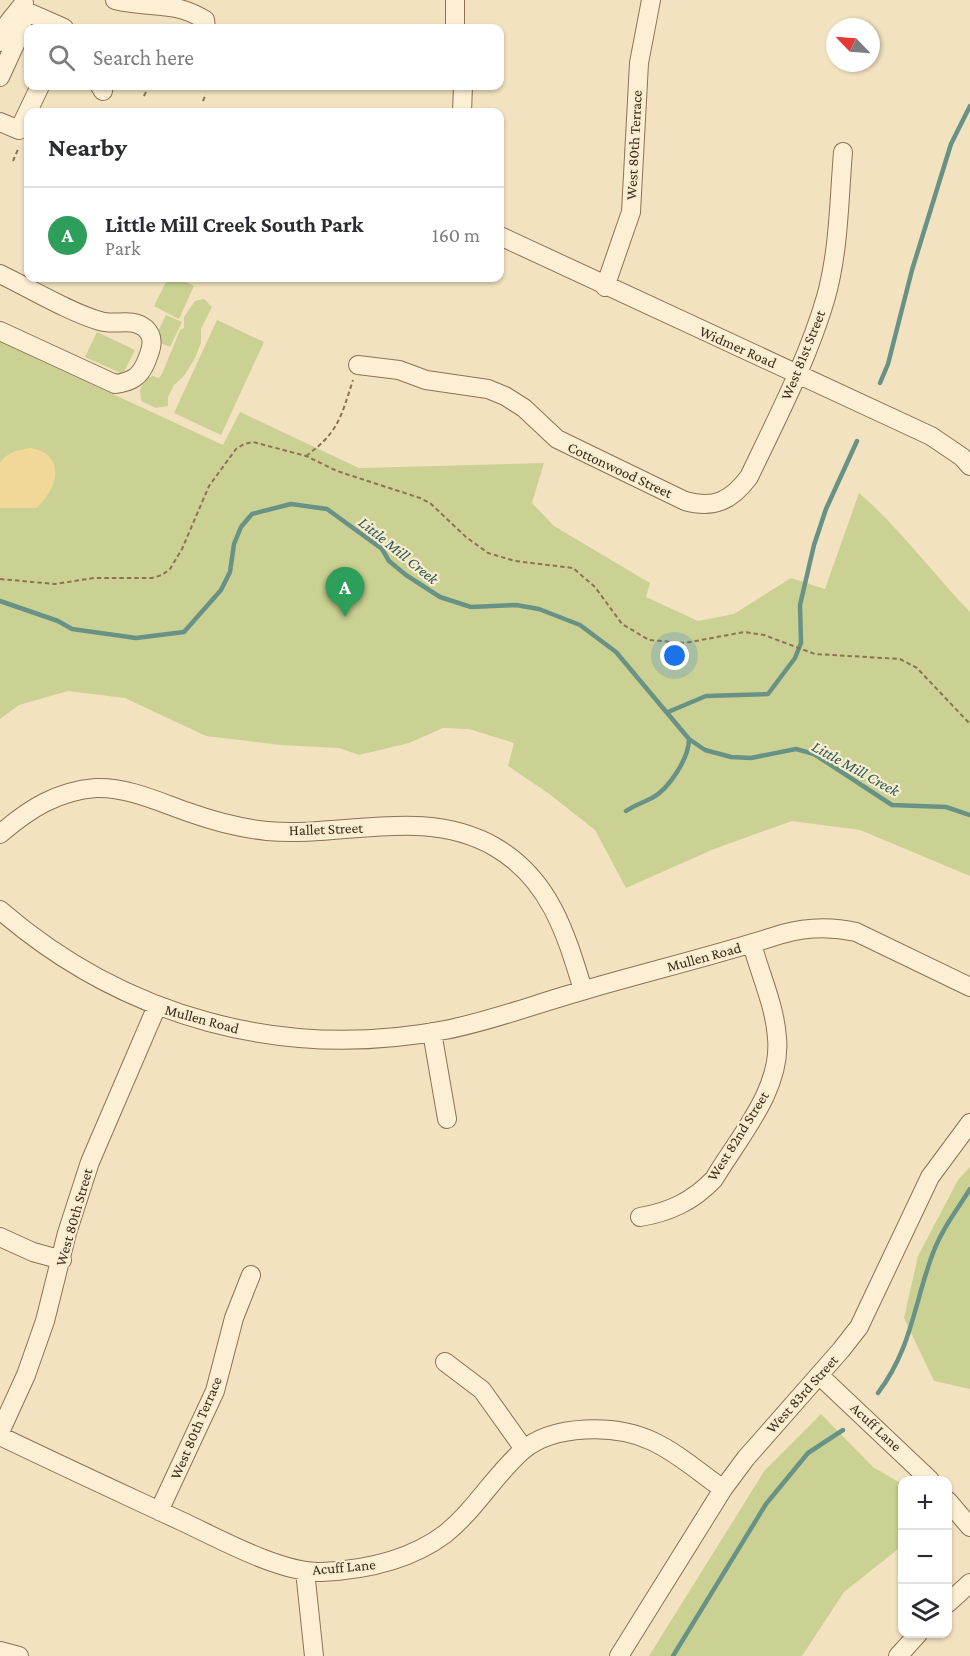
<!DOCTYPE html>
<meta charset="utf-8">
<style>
:root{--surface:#fff;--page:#f7f7f7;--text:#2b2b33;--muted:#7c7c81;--line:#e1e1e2;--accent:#db2777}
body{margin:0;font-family:"Crimson Pro",serif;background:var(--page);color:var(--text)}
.controls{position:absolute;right:18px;bottom:18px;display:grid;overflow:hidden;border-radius:12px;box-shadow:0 2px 4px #0004}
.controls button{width:54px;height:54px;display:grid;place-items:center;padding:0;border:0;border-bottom:2px solid var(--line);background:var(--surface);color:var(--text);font:30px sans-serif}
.compass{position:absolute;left:826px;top:18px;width:54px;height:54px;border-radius:50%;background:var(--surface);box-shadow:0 2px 4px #0004;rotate:295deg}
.you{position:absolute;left:675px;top:656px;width:21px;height:21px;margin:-15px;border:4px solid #fff;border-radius:50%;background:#1a73e8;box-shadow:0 0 0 9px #1a73e833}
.badge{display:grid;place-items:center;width:39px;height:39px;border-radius:50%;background:var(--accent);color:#fff;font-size:20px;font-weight:700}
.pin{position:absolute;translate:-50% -50px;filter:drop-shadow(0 2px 3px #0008)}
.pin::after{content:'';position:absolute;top:32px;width:21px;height:18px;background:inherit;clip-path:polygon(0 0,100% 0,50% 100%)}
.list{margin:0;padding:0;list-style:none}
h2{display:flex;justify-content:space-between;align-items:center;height:78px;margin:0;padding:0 24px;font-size:26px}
h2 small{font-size:20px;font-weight:400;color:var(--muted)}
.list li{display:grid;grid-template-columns:39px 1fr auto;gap:18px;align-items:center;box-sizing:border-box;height:96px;padding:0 24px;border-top:2px solid var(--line)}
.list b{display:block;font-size:22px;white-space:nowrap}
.list p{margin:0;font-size:20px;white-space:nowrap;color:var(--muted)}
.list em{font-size:20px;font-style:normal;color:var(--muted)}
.icon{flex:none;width:33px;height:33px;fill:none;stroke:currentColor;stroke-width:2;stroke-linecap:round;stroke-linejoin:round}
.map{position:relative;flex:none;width:970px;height:1656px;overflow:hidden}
.search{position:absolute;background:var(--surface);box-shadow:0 2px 4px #0004;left:24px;top:24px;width:480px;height:66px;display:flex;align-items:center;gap:15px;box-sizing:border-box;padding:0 21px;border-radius:12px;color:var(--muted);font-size:22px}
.panel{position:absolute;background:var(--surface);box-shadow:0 2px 4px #0004;left:24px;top:108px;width:480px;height:174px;border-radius:12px}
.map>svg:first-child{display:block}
</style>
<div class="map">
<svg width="970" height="1656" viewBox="0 0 970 1656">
<rect width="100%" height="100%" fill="#f2e2bf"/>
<!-- green -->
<path fill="#cbd192" d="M 168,278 L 177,278 L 194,286 L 179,319 L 154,306 Z
M 204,299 L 212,307 L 201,329 L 201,343 L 194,360 L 183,377 L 174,385 L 168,397 L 168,406 L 156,408 L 141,401 L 140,390 L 144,380 L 153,376 L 159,378 L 162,374 L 180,330 L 184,328 L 184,317 L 195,301 Z
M 166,315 L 182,322 L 170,347 L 154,340 Z
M 217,320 L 264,342 L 221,435 L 174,413 Z
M 97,332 L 135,350 L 123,374 L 85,357 Z
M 0,342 L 223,445 L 240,412 L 359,468 L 544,463 L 532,503 L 554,526 L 650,583 L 646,597 L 698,621 L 734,614 L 791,578 L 825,589 L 859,493 C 900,528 932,573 970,612 L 970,876 L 860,830 L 792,821 L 714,849 L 626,888 L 595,830 L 548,793 L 508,766 L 514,743 L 469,729 L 443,728 L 409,743 L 359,755 L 339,748 L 280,745 L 206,736 L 125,698 L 68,691 L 19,705 L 0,719 Z
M 970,1167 L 970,1389 L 934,1381 L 904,1318 L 918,1256 L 958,1180 Z
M 821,1414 L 873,1467 L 902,1484 L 902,1546 L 844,1592 L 802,1656 L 649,1656 L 765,1470 Z"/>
<!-- sand -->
<path fill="#f1d899" d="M 31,448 C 67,455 58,489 36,508 L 0,508 L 0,463 C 7,452 18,450 31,448 Z"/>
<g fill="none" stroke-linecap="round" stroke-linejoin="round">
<!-- stream -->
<path stroke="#699287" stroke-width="4.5" d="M 880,383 L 888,364 L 912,270 L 951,144 L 970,106
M 0,601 L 58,621 L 72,629 L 136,638 L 184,632 L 221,590 L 230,572 L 234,544 L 241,527 L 252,514 L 291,504 L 327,509 L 382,549 L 389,561 L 406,575 L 440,597 L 471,607 L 516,605 L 539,609 L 580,625 L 616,652 L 689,739 L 705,750 L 731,757 L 751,758 L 796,749 L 814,754 L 892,805 L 946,807 L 970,815
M 668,712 L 706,696 L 768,694 L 795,658 L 801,643 L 800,605 L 814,545 L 826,509 L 857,441
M 626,811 C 635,805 642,803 652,798 C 669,789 689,758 689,739
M 878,1393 C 912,1348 914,1303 933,1253 C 942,1229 957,1210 970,1189
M 673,1656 L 766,1504 L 808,1453 L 843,1430"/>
<defs>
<path id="minor" d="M 115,0 C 151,9 173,0 205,20 L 206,28
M 455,0 L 455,28
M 21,9 L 64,28
M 0,42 L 8,23 L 24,3
M 0,77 L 22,29 L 21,9
M 100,86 L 103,91
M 462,112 L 463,86
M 0,122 L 19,130 L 40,86
M 500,236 L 931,436 L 962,457 L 970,466
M 0,274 C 29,288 71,313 100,321 C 115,326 131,317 145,328 C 156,338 151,350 146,362 C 140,377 131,382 115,384 L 0,331
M 605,287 L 631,212 L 639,63 L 651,0
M 358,365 L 399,370 L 426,380 L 488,389 L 505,396 L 524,408 L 557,439 L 685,501 C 714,509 731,501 749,477 C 777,418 808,359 826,297 C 839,250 839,200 843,152
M 0,834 C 29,809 57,791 96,788 C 128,787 159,802 188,812 C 213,821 240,828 267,831 C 344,838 424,806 495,847 C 550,879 566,934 583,990
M 0,910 C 124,1017 282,1061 445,1030 C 492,1021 538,1003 585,990 C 650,971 717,955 782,934 C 807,927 830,926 856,932 L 970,987
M 432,1032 L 447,1119
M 640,1217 C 670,1212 693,1201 714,1179 C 739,1137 782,1089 777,1038 C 775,1006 760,974 752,944
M 0,1237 L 33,1252 L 62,1260
M 445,1362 L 482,1390 L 524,1449
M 819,1375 L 930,1480
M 0,1432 L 26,1375 L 45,1321 L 67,1233 L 90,1162 L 157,1006
M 0,1436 C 60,1465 121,1493 181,1521 C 218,1538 280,1573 321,1572 C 365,1570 409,1561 445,1534 C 475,1510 493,1477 522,1451 C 553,1424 616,1424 652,1441 C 678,1453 700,1473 723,1489
M 948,1501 L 970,1527
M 159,1511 L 215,1391 L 234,1318 L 251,1275
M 305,1571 L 314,1656
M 948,1603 L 970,1583
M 0,1651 L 19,1656
M 619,1656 L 723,1489 L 746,1458 L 841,1350 L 859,1327 L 930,1177 L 970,1123
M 898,1656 L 918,1634"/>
</defs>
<!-- minor casing -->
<use href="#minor" stroke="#8d7255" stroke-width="20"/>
<!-- path -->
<path stroke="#8d7255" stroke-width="2" stroke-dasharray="4.5 3" stroke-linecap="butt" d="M 144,96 L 149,86
M 203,101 L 206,94
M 13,161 L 19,147
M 306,456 C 338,433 341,417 353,380
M 0,579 L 55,584 L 94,578 L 152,578 L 162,575 L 170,569 L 182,549 L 209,486 L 236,449 L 244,444 L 253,442 L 306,456 L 337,471 L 420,498 L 430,503 L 466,537 L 488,553 L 515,561 L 573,568 L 595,587 L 622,624 L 649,640 L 685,643 L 744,632 L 764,635 L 815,654 L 900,659 L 917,668 L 970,724"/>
<!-- minor -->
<use href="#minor" stroke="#fcefd3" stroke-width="18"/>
</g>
<g text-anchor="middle" stroke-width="4.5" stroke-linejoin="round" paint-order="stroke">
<!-- street labels -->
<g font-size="15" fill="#3b2a1b" stroke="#f9eccf">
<text transform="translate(634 145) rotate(-87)" y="5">West 80th Terrace</text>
<text transform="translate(738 347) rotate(24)" y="5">Widmer Road</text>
<text transform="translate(803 355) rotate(-68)" y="5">West 81st Street</text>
<text transform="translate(620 470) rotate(25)" y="5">Cottonwood Street</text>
<text transform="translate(326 829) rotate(-2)" y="5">Hallet Street</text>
<text transform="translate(704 957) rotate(-15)" y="5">Mullen Road</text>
<text transform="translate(202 1019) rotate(15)" y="5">Mullen Road</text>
<text transform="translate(738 1136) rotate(-58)" y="5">West 82nd Street</text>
<text transform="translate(74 1217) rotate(-74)" y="5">West 80th Street</text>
<text transform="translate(802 1394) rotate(-48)" y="5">West 83rd Street</text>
<text transform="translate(876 1427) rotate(43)" y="5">Acuff Lane</text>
<text transform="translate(196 1428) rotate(-67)" y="5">West 80th Terrace</text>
<text transform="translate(344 1567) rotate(-5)" y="5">Acuff Lane</text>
</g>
<!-- water labels -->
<g font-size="16" font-style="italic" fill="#295c58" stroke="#f9eccf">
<text transform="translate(399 550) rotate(39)" y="6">Little Mill Creek</text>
<text transform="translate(856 768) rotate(29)" y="6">Little Mill Creek</text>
</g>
</g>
</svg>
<div class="controls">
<button>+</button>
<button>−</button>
<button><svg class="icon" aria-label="layers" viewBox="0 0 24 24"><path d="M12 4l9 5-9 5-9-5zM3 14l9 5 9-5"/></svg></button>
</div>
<svg class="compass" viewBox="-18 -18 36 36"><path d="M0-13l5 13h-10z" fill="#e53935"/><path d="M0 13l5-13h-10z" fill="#7c7c81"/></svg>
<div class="you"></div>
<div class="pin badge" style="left:345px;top:617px;background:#2e9e5b">A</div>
<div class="search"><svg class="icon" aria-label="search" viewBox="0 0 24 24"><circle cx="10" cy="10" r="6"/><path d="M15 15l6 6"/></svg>Search here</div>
<section class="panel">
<h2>Nearby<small></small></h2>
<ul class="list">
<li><span class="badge" style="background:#2e9e5b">A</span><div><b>Little Mill Creek South Park</b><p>Park</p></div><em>160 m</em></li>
</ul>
</section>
</div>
